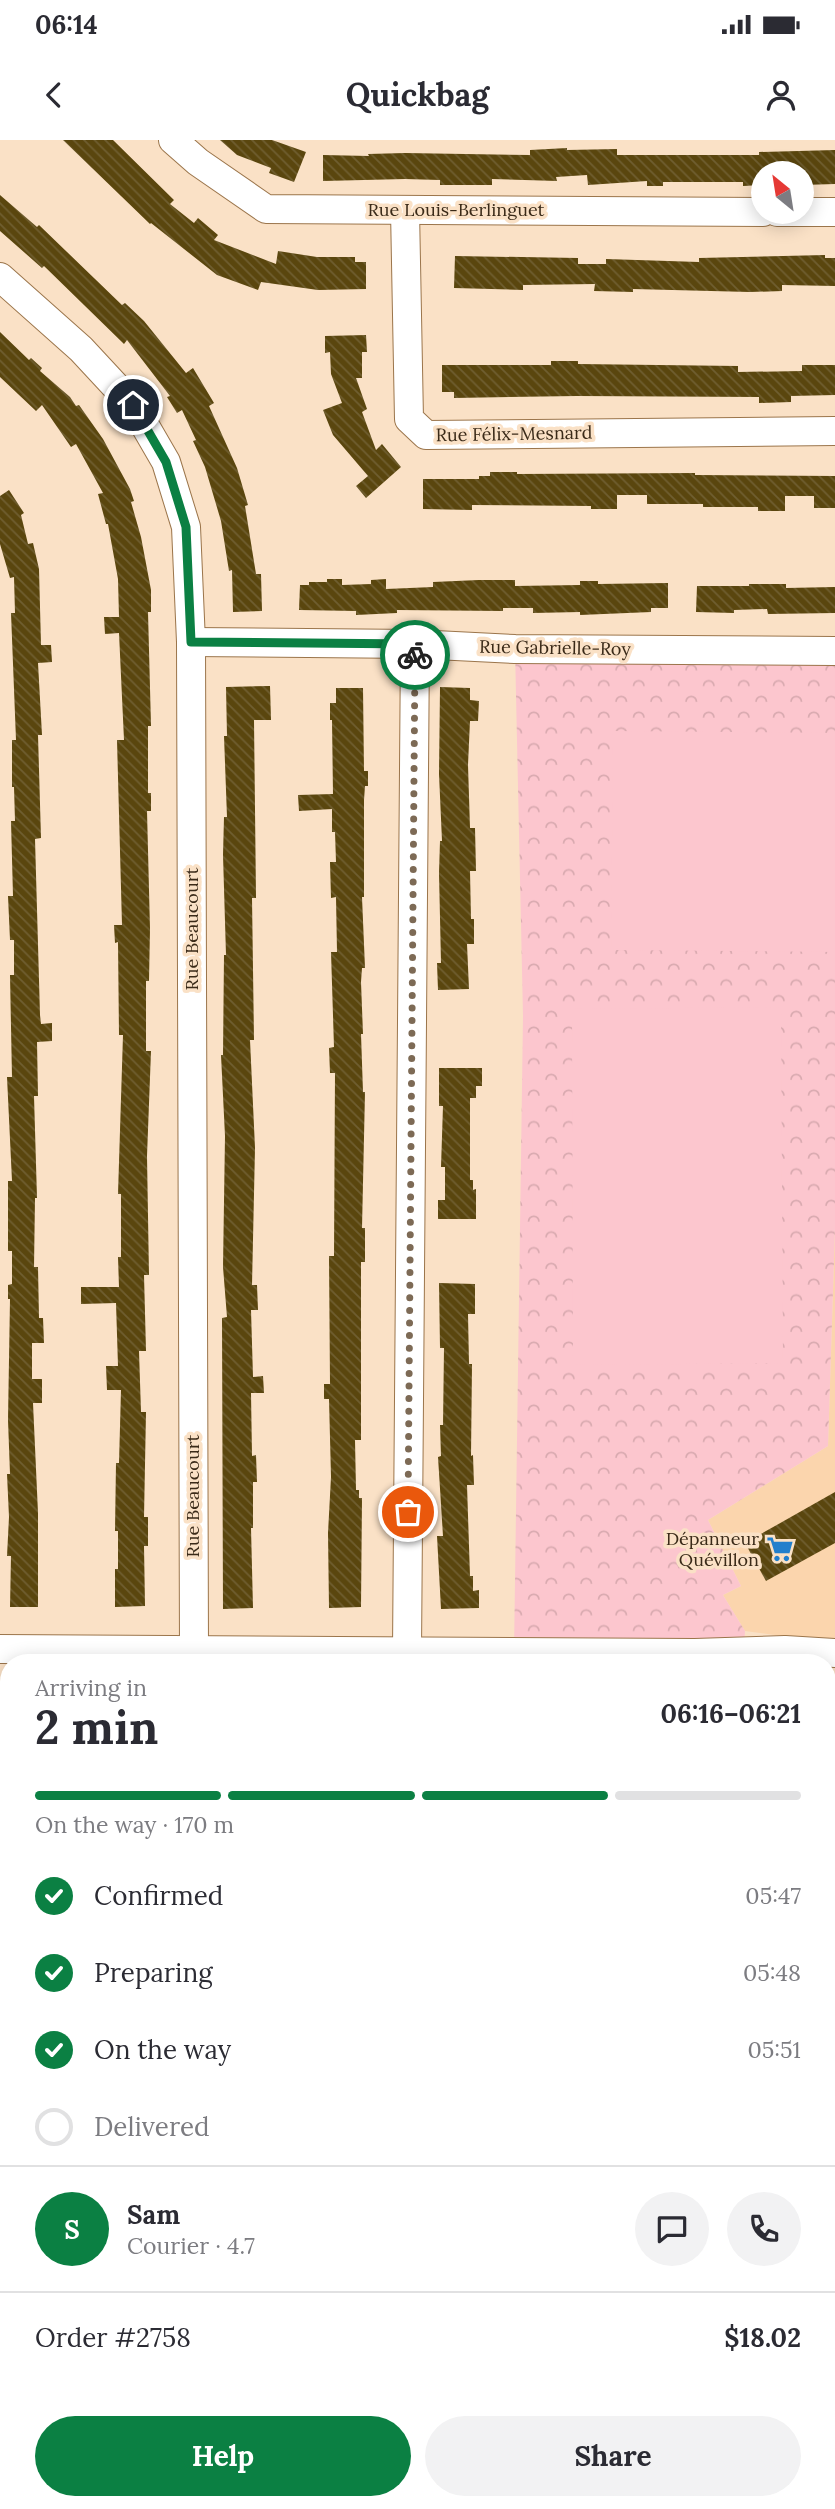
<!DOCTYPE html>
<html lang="en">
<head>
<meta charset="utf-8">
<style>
	body { margin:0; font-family:Lora,serif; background:#f2f2f3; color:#2b2b33; height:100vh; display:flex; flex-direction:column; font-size:26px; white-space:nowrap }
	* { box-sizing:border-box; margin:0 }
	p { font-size:23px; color:#7c7c81 }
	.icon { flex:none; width:38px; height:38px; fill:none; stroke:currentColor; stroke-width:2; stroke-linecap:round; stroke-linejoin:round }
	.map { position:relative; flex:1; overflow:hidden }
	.side { position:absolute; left:0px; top:1514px; width:836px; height:856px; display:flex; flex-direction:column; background:#fff; border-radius:28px 28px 0 0; box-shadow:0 4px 18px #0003 }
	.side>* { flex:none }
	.needle { width:46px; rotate:330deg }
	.buttons { position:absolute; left:751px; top:21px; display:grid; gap:14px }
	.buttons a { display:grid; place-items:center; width:63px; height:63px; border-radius:50%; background:#fff; box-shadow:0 4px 18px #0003; font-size:35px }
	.pin { position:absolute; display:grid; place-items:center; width:60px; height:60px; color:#fff; margin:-30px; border:4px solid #fff; border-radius:50%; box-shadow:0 2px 7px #0007 }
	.courier { position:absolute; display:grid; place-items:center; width:70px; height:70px; margin:-35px; border:5px solid #0b8043; border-radius:50%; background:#fff; color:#222; box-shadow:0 2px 9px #0007 }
	.headline em { font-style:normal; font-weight:700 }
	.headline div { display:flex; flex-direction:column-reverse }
	.headline { display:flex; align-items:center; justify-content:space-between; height:119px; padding:0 35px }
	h1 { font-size:46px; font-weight:700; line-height:52px }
	.bar { display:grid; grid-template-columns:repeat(4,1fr); gap:10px 7px; align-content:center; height:84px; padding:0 35px }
	.bar i { height:9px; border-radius:5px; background:#e1e1e2 }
	.bar .current { background:#0b8043 }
	.bar p { grid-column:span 4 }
	.line { display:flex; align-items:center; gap:18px; padding:0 35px; border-top:2px solid #e1e1e2 }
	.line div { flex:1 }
	.round { display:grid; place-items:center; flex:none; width:74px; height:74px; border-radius:37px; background:#f2f2f3 }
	ol { padding:0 35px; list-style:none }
	li { display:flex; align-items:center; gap:21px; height:77px }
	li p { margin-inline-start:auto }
	li .icon { padding:7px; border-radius:50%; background:#0b8043; color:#fff; stroke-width:4 }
	li:last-child { color:#7c7c81 }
	li i { width:38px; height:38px; border:4px solid #e1e1e2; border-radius:50% }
	.action { display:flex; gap:14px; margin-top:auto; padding:14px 35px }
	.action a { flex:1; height:80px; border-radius:42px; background:#0b8043; color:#fff; font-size:28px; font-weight:700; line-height:80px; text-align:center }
	.action a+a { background:#f2f2f3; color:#2b2b33 }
	.status { display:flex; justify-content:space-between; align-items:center; height:49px; padding:0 35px; background:#fff; direction:ltr }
	.status svg { height:19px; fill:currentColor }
	header { display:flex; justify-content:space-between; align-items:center; height:91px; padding:0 35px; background:#fff; font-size:32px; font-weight:700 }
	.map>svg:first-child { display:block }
</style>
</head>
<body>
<div class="status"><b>06:14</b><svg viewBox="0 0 49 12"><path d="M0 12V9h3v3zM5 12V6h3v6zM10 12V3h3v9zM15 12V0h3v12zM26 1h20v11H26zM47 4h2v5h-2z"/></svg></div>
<header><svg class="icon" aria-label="back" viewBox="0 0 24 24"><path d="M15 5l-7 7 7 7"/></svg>Quickbag<svg class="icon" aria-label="person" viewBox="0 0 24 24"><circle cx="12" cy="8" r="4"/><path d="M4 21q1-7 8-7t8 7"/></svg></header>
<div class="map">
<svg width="835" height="2369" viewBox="0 0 835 2369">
	<defs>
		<pattern id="forest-crowns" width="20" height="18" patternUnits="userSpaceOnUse" patternTransform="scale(1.75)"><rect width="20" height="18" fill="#fcc6ce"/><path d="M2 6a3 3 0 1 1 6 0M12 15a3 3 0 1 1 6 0" fill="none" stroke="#d9aab0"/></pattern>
		<pattern id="building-back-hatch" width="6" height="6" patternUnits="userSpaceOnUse" patternTransform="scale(1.75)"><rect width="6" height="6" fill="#5a460e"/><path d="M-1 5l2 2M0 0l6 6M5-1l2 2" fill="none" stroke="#6f5e30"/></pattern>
	</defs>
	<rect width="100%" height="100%" fill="#fae1c6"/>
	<polygon fill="#fbd5ad" points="835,1088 835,1503 745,1491 723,1455 741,1446 708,1380 828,1306"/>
	<g fill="url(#forest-crowns)">
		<polygon points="515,509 835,511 835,1088 828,1306 708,1380 741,1446 723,1455 745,1491 743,1522 514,1512 523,876"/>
		<polygon points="828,1647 835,1647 835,1744 828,1751"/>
		<polygon points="437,2361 610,2361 610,2369 436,2369"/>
	</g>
	<g fill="#fcc6ce">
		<polygon points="613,591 835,593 835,812 611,810"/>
		<polygon points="781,867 783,1223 573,1225 572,869"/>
	</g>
	<g fill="url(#building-back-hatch)">
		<polygon points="63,0 113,0 174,60 170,64 194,83 198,78 218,95 214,100 276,124 278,111 317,117 355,117 355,122 366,122 366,149 318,150 261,142 258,150 217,135 151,83 150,84"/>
		<polygon points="220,0 272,0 306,12 294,42 269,33 271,28 237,15"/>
		<polygon points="567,8 567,10 617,9 617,15 759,15 759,12 835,10 835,44 802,45 802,33 763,33 763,45 743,46 743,42 663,42 663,46 647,46 647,41 588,45 587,35 556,37 557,41 492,39 492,45 440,45 440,40 405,39 323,41 323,15 369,16 368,14 405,13 530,15 530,10"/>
		<polygon points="0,55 37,87 39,85 122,165 125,163 144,181 186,233 193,228 214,263 209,266 237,328 248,365 245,366 256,434 261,434 262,471 233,472 232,430 229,431 221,381 205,327 193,301 196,300 182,270 177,273 167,257 170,256 127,200 124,204 44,126 42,128 0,91"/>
		<polygon points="825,115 825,118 835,118 835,146 782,145 782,151 750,152 633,149 633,152 594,151 595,144 523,145 523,150 454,148 455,116 578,118 578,124 606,124 606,119 699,122 699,118"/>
		<polygon points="0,192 29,220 31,218 42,228 40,231 70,257 76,266 79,265 103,299 130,349 134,361 131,362 141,397 151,450 151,472 148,472 151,586 148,586 148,653 151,653 151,671 147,671 150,789 149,841 146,841 146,911 151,911 147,1016 149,1135 144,1135 146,1211 139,1211 141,1272 146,1272 144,1377 148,1377 148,1406 144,1406 145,1466 115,1467 115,1429 118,1429 118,1391 115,1391 116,1323 119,1323 121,1250 107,1250 106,1226 118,1226 116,1163 81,1164 81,1147 119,1147 118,1117 121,1117 121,1054 118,1054 123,895 119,895 118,802 115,803 114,785 122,785 117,600 124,600 119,493 105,494 104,477 119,477 118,439 108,384 106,384 98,354 103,353 76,304 71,307 42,265 36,271 0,237"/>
		<polygon points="366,195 367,212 362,212 362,238 356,238 367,269 362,272 376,310 382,304 401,327 366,358 356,346 368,336 333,295 323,270 342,263 331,234 330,212 325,213 325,196"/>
		<polygon points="551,221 578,221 578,224 738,226 738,232 802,231 802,225 835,225 835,255 791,256 791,262 759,263 759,257 577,256 454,258 454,252 442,252 442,225 551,225"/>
		<polygon points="490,332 517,332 517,334 695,333 695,335 835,336 835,368 814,368 814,356 785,356 785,371 758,371 758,367 703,367 703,364 647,364 647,355 617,355 617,369 591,369 591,366 472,365 472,370 423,369 423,339 479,339 479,336 490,336"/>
		<polygon points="9,350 24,373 21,375 28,404 33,403 39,429 41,505 51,505 52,522 38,523 42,595 38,595 41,698 35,699 40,875 41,884 52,883 52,901 37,902 38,956 34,956 37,1058 35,1058 34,1127 38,1127 39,1178 43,1178 44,1203 32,1203 32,1239 42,1239 42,1263 33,1263 38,1373 38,1467 10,1467 11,1416 7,1416 9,1377 7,1334 10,1334 8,1280 10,1159 8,1159 8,1145 12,1144 12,1111 8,1111 8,1041 12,1041 7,937 12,937 10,835 14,835 14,800 10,800 8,756 13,756 11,681 15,681 14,647 12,647 12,600 16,600 11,473 15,473 14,437 10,438 0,404 0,356"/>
		<polygon points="327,439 342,439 342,445 371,444 371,440 386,439 386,449 433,447 433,442 479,440 515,440 515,446 580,445 580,441 598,441 598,444 668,443 668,468 651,468 651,472 580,475 580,472 533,473 533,468 503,468 503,471 397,470 397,473 356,475 356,471 299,470 300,445 309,445 309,442 327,442"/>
		<polygon points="749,444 786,444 786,448 835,447 835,473 768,474 767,469 734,470 734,473 696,472 697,446 749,446"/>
		<polygon points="270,546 271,580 254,580 256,758 252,758 254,900 250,900 255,1008 252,1145 257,1145 258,1170 251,1170 253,1237 263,1236 264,1253 251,1253 252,1316 256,1315 257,1342 253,1342 253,1388 251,1388 253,1468 223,1469 222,1178 227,1177 223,1127 225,996 221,915 223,915 224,815 226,815 223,715 224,677 227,677 224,596 227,596 226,547"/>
		<polygon points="440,547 470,548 470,560 479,561 478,581 470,581 468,625 470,688 475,688 476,731 470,731 471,779 474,779 474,804 467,804 469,849 438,850 437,823 441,823 439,733 440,701 442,701 439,634"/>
		<polygon points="336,548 363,548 364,631 368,631 368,646 365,646 364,660 364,757 362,757 365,828 362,828 361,842 363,894 361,894 363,952 365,952 362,1088 365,1088 365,1122 361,1122 361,1300 355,1300 356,1350 359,1350 359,1358 362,1358 361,1467 329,1468 328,1393 331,1337 329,1259 324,1259 324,1244 330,1244 329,1116 334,1116 335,933 330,933 329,908 334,907 331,812 337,812 336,757 331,758 330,722 336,722 335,692 332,692 332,669 299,671 298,655 333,654 332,580 330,580 330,563 336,563"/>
		<polygon points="439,928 482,928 482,946 476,946 476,958 470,958 470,1040 473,1040 473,1050 476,1049 476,1079 438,1079 438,1060 445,1060 445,1027 441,1027 443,966 439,966"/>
		<polygon points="439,1143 475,1144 475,1174 468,1174 469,1224 472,1224 471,1316 473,1315 474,1345 467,1345 470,1436 473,1436 473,1451 479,1450 479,1468 441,1469 437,1396 443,1396 438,1317 441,1316 440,1285 443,1285 444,1208 440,1208"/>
		<polygon points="835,1352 835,1403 766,1441 745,1403"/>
	</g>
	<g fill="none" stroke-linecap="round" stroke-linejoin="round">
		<g stroke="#9b754b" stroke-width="30">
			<g id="minor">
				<polyline points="173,0 198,22 266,69 763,72"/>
				<polyline points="405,70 409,279 426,295 835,291"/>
				<polyline points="777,72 835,72"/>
				<polyline points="0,137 81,209 133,265 166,322 186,387 191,502 194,1510"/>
				<polyline points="191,502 415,504 515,509 835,511"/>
				<polyline points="0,1509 695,1513 785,1510 835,1513"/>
				<polyline points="407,1511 415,504"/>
				<polyline points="0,1736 9,1735"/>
				<polyline points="828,1941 835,1934"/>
				<polyline points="0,1963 9,1963"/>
				<polyline points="828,2094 835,2099"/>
				<polyline points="0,2188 9,2188"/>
				<polyline points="326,2361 327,2369"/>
				<polyline points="113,2369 113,2361"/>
				<polyline points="729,2369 729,2361"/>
			</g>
		</g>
		<use href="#minor" stroke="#fff" stroke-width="28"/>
	</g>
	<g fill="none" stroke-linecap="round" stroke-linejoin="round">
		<polyline stroke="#7d6a55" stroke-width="7" stroke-dasharray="0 12.6" points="408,1372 415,515"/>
		<polyline stroke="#0b8043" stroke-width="9" points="133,265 166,322 186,387 191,502 415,504 415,515"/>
	</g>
	<defs>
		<g id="supermarket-bare" transform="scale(2.1)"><path d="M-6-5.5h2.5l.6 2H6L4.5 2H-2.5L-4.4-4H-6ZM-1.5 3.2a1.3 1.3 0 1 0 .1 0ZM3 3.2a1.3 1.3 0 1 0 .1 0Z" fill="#227fcc" stroke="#fae1c6" stroke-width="2.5" paint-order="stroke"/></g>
	</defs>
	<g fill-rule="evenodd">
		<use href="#supermarket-bare" x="780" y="1409"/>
	</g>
	<g text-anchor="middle" stroke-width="7" stroke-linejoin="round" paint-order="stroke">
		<g font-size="18" fill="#3a2a18" stroke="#fae1c6">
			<text x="456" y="76">Rue Louis-Berlinguet</text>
			<text transform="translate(514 294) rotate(-1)" y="6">Rue Félix-Mesnard</text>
			<text transform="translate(555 508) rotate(1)" y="6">Rue Gabrielle-Roy</text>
			<text transform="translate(192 789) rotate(-90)" y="6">Rue Beaucourt</text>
			<text transform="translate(193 1356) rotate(-90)" y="6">Rue Beaucourt</text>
		</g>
		<g font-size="18" fill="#3a2a18" stroke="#fae1c6" text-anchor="end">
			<text x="759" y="1405">Dépanneur<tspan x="759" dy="21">Quévillon</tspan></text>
		</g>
	</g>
</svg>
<div class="buttons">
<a><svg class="needle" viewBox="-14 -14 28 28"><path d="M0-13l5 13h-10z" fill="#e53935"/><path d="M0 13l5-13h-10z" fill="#7c7c81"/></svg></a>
</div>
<div class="pin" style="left:408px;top:1372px;background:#ea580c"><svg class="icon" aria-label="bag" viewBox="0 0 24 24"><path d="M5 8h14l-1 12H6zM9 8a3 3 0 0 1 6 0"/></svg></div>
<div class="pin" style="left:133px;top:265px;background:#1f2937"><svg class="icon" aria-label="home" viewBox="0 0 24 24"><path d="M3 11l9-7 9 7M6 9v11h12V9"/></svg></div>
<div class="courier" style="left:415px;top:515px"><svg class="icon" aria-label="bike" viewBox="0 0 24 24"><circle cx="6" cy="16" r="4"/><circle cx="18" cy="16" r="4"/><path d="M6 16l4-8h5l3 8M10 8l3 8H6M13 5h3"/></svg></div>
<section class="side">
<div class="headline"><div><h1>2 min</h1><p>Arriving in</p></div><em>06:16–06:21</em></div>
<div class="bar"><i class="current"></i><i class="current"></i><i class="current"></i><i></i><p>On the way · 170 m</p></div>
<ol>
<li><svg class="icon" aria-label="check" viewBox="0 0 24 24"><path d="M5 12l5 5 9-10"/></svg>Confirmed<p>05:47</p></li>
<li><svg class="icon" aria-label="check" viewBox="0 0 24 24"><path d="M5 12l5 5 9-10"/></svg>Preparing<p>05:48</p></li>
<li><svg class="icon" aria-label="check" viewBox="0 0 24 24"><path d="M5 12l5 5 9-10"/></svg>On the way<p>05:51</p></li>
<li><i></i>Delivered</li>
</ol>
<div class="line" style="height:126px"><b class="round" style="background:#0b8043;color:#fff">S</b><div><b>Sam</b><p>Courier · 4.7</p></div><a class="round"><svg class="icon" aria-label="chat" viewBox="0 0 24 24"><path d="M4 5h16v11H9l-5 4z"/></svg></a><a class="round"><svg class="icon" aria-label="phone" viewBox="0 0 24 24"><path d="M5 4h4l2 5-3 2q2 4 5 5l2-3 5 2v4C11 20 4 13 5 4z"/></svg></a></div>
<div class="line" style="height:91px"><div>Order #2758</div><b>$18.02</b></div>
<div class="action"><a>Help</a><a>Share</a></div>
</section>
</div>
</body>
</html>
